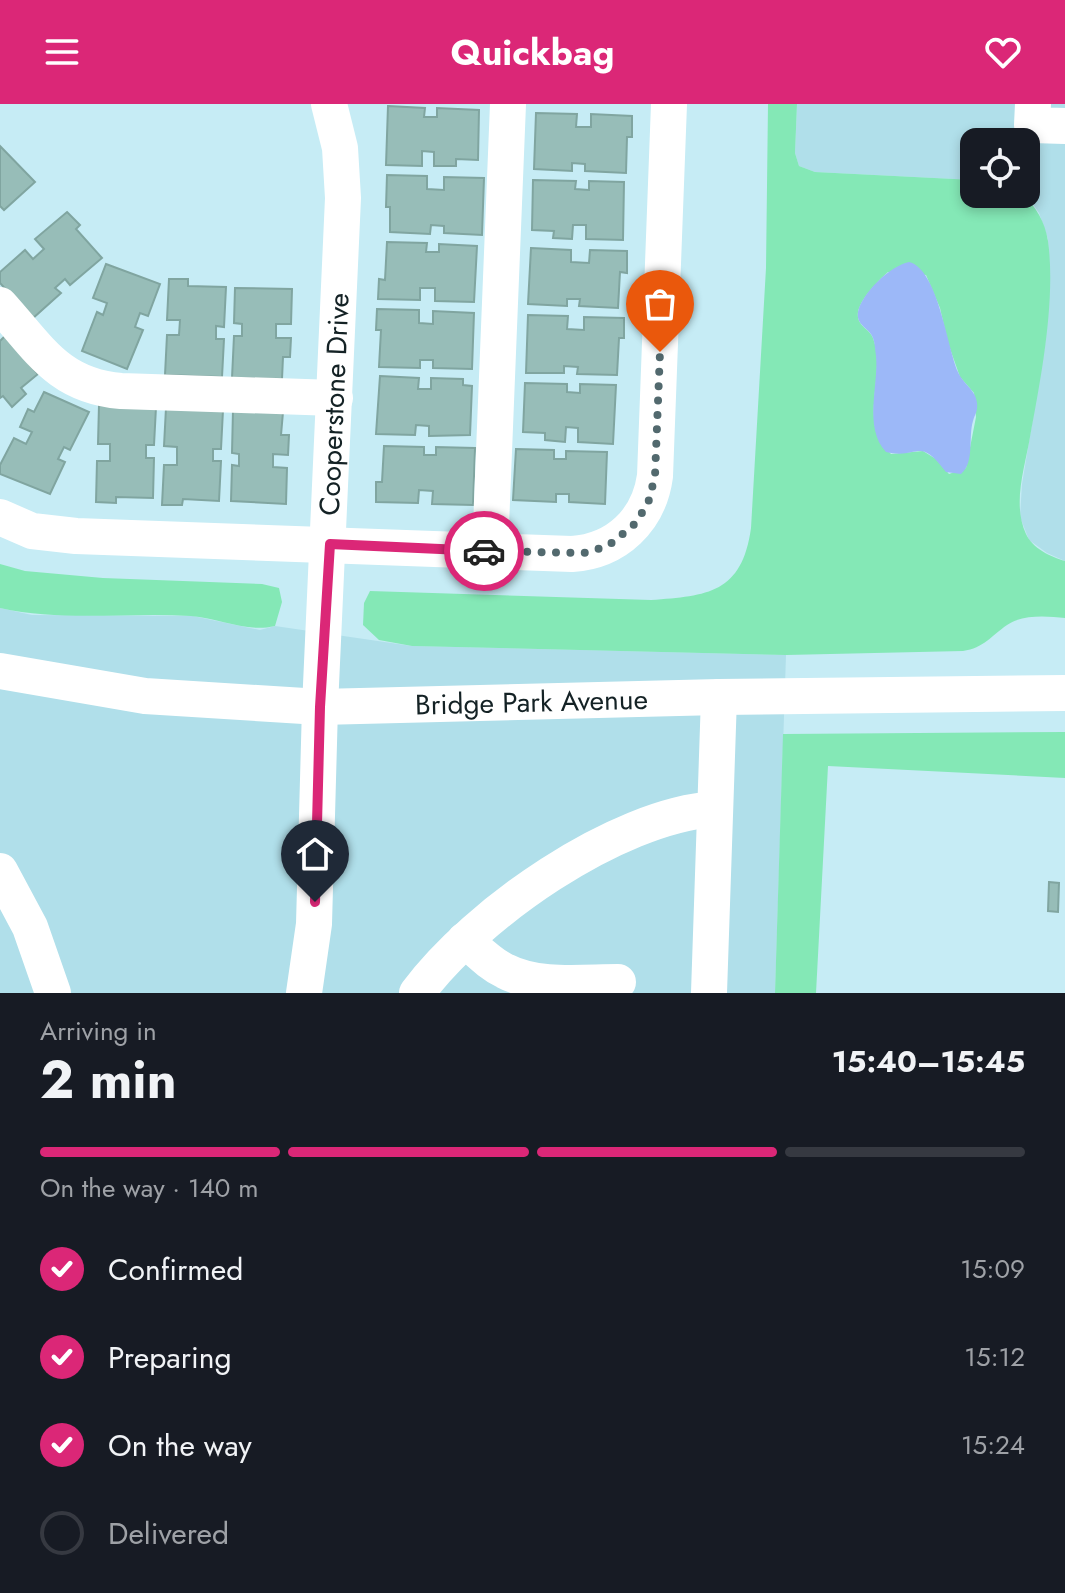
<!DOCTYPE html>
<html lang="en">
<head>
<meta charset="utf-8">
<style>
	body { margin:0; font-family:Jost,sans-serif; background:#242831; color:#f1f3f6; height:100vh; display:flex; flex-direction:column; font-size:30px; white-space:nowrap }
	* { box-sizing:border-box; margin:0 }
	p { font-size:26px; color:#9ea1a6 }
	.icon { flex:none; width:44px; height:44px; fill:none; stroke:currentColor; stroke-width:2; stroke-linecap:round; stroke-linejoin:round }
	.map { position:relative; height:889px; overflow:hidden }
	.panel { display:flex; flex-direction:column; background:#171b24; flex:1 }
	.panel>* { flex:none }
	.tools { position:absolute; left:960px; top:24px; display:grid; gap:16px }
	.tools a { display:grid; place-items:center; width:80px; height:80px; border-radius:16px; background:#171b24; box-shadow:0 4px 12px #0003; font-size:40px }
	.pin { position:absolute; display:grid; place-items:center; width:68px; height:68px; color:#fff; margin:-82px -34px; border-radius:50% 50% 50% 0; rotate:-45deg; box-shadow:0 0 8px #0007 }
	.pin .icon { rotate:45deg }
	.courier { position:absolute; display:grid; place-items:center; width:80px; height:80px; margin:-40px; border:6px solid #db2777; border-radius:50%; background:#fff; color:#222; box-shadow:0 2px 10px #0007 }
	.overview em { font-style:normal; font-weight:700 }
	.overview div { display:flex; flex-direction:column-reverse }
	.overview { display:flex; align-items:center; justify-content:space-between; height:136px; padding:0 40px }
	h1 { font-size:52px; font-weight:700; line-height:60px }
	.bar { display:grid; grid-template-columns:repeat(4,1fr); gap:12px 8px; align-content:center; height:96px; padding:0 40px }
	.bar i { height:10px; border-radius:6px; background:#363941 }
	.bar .active { background:#db2777 }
	.bar p { grid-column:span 4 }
	ol { padding:0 40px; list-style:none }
	li { display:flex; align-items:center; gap:24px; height:88px }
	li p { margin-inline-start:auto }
	li .icon { padding:8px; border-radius:50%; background:#db2777; color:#fff; stroke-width:4 }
	li:last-child { color:#9ea1a6 }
	li i { width:44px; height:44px; border:4px solid #363941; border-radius:50% }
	header { display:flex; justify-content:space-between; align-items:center; height:104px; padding:0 40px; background:#db2777; color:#fff; font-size:36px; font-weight:700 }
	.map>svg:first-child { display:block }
</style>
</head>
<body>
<header><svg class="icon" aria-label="menu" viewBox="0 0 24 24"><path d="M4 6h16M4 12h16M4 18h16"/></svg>Quickbag<svg class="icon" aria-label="heart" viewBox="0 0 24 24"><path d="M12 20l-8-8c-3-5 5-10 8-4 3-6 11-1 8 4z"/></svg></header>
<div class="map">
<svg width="1065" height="889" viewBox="0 0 1065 889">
	<rect width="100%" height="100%" fill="#c6ecf5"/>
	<g fill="#b0dfea">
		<polygon points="797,0 1065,0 1065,457 1047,449 1029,436 1020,413 1022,380 1045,241 1049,169 1048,135 1039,109 1031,97 1022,90 1026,90 1026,38 974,38 974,76 815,68 799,62 795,49"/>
		<polygon points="0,504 32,511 193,512 260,526 275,522 412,542 786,551 775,889 0,889"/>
	</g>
	<g fill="#84e8b6" fill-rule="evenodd">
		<path d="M 768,0 L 797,0 L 795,49 L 799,62 L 815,68 L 974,76 L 974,90 L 1022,90 C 1036,102 1045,118 1048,137 C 1056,196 1041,274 1030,333 C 1025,363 1012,400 1026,430 C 1032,444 1051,453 1065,457 L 1065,514 C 1047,512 1023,510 1007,521 C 991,532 984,544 963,547 L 786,551 L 412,542 L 379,536 L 363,521 L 364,499 L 370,487 L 651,496 C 708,492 742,489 751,424 L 766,164 ZM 888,168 L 926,171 L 940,204 L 948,239 L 960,273 L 974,289 L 976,313 L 966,364 L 949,370 L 936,355 L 923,347 L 891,350 C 887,345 881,341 879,335 C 865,304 885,266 873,234 C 869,224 856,222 858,208 C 861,194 878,177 888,168 Z"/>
		<path d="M 0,460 L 25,467 L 103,474 L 262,480 L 279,484 L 282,498 L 275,522 C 246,529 220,514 191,512 C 127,508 63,518 0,504 Z"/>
		<polygon points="1065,628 1065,674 828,662 816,889 775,889 783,630"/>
	</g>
	<path fill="#9cb8f8" d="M 909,158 C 938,165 947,243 958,268 C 963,280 976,286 977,299 C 978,307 975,310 973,317 C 968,333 975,358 961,370 L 946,368 C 918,331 919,356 886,348 C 863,323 879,281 876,252 C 875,246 875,239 873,234 C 869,223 856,222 858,208 C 862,189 890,162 909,158 Z"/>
	<g fill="#97bdb8" stroke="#80a5a0" stroke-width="2">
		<polygon points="388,2 425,4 424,13 437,13 437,4 479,6 478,56 456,55 456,62 434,62 434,48 422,47 422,62 386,61"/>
		<polygon points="536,9 577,10 576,23 591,23 591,10 632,12 632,33 627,33 626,69 585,67 585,60 572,59 572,67 534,65"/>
		<polygon points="0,42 35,78 4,106 0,102"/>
		<polygon points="387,71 427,72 427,85 444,86 444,73 484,74 482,131 444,129 444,122 431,121 430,130 390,128 390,103 386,103"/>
		<polygon points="533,76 576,77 575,85 589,86 589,77 624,78 623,136 586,135 586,121 573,121 572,135 553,134 554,127 532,126"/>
		<polygon points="67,108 80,121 76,125 102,154 70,181 65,175 55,184 61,189 32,215 0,179 0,168 25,146 33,155 44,145 35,135"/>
		<polygon points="387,138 427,139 426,148 439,148 439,140 477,142 474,198 435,197 435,184 420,184 420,196 378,195 379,175 385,176"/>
		<polygon points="531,144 571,146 571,158 589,159 590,146 627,147 627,169 620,168 618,204 579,202 580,195 567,195 567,202 528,200"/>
		<polygon points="106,160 160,180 148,212 140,209 135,223 143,226 127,265 82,247 97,208 103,211 107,199 93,194"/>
		<polygon points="169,175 188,175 188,182 226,183 224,223 216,222 216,235 224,235 222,273 165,271 167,231 179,231 180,216 167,216"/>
		<polygon points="235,184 292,185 291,220 276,220 276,234 291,234 290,253 283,253 282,275 232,274 234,232 242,232 242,220 234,219"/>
		<polygon points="377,205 419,206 419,219 433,220 433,207 474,209 472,265 433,264 433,256 420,256 420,264 379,263 381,226 376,226"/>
		<polygon points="528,211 568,212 567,225 584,226 584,213 624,214 624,234 619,234 617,271 577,270 578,263 564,262 564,269 526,269"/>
		<polygon points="5,232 38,270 21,284 26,290 12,303 3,292 0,294 0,237"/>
		<polygon points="380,272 419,274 418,285 431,285 431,274 463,275 463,281 472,282 470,331 429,332 429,322 416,321 415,331 376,330"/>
		<polygon points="525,279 567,280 567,288 580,289 580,280 616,281 613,340 578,338 578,324 566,323 565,338 545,336 545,329 523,328"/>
		<polygon points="44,288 89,308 70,346 64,343 58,355 65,358 50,390 0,370 0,361 14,334 26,340 32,328 20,323 28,305 34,308"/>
		<polygon points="99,301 156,303 154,341 146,341 146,354 154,354 153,394 116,393 116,399 96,398 97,357 110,357 110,340 98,340"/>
		<polygon points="166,304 223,306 221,345 213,345 213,357 221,357 219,397 183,395 182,401 162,401 164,361 177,361 177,343 164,342"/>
		<polygon points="233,306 283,308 281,331 289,331 288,351 273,350 273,363 287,364 286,400 231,397 232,361 239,362 239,350 232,349"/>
		<polygon points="384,342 424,343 424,351 436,351 436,343 475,344 473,401 432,400 433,387 419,386 418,399 376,398 376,378 382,378"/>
		<polygon points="516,345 554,346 554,355 566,355 566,347 607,348 605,400 569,398 569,390 556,390 556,398 513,396"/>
		<polygon points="1049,778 1059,779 1058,808 1048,807"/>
	</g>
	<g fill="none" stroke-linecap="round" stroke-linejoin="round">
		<g stroke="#fff" stroke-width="36">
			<polyline points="1033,0 1032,21 1065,22"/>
			<path d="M 0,201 C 39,244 58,282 121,287 L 335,294"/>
			<path d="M 0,413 L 32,427 L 76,432 L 572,450 C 617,447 649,416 655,372 L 669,0"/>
			<polyline points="490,447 508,0"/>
			<path id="s1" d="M 0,567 L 145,592 L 320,603 L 719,593 L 1065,589"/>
			<polyline points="0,767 30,823 53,889"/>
			<path d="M 465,836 C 478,847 490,860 505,867 C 537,884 583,878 618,878"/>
			<path id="s2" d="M 304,889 L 314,820 L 320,603 L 343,94 L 340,44 L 329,0"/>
			<path d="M 417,889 C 476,810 615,712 715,705"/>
			<polyline points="709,889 719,593"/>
		</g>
	</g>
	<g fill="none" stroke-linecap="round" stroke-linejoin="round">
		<polyline stroke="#52696e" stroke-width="8" stroke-dasharray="0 14.4" points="484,447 584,449 608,442 637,418 649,396 655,372 660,248"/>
		<polyline stroke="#db2777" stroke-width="10" points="315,798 320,603 330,440 484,447"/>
	</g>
	<g text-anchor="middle" stroke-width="8" stroke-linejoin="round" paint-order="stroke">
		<g font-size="28" fill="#142225" stroke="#c6ecf5">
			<text dy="10" stroke="none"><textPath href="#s2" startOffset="590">Cooperstone Drive</textPath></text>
			<text dy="10" stroke="none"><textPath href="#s1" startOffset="534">Bridge Park Avenue</textPath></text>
		</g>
	</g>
</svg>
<div class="tools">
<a><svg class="icon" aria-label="locate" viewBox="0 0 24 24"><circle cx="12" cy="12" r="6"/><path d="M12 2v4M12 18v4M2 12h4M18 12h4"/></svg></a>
</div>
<div class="pin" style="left:660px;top:248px;background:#ea580c"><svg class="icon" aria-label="bag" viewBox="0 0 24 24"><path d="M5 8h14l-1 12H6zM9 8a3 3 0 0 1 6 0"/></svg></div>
<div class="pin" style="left:315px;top:798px;background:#1f2937"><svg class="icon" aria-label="home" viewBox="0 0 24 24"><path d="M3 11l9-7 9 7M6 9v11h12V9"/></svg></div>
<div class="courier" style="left:484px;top:447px"><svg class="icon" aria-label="car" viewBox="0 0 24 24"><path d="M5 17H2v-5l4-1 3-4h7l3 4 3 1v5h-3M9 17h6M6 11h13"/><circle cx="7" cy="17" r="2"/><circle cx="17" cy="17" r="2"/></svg></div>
</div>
<section class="panel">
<div class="overview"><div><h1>2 min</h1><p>Arriving in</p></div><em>15:40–15:45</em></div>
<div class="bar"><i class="active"></i><i class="active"></i><i class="active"></i><i></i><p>On the way · 140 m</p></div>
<ol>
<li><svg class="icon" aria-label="check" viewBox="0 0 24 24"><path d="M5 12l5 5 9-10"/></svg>Confirmed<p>15:09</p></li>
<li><svg class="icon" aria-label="check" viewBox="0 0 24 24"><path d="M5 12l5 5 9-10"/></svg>Preparing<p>15:12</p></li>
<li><svg class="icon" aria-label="check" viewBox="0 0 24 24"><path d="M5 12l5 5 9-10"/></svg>On the way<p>15:24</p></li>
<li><i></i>Delivered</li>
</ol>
</section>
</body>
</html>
